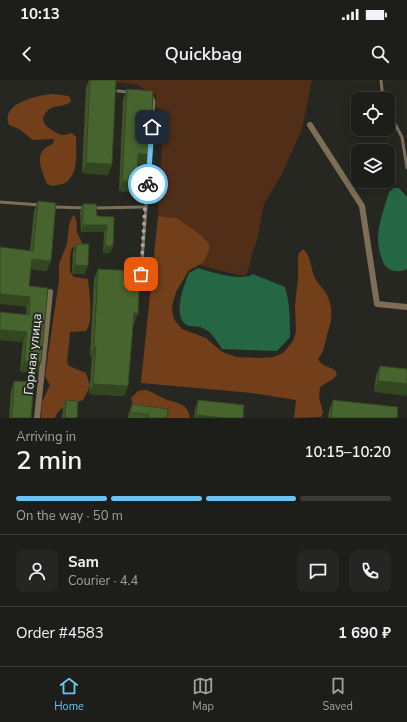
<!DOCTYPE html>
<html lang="en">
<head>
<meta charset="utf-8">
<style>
	body { margin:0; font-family:"Nunito Sans",sans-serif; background:#252623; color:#f1f3f6; height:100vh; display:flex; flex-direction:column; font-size:15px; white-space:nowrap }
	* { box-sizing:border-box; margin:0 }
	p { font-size:13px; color:#a0a2a2 }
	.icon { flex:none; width:22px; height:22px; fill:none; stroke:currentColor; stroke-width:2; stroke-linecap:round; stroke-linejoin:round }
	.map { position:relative; height:338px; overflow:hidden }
	.sheet { display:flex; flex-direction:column; background:#1d1d1a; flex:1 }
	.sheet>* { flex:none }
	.buttons { position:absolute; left:351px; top:12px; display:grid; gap:8px }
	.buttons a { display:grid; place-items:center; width:44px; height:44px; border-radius:8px; background:#1d1d1a; box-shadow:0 2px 10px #0003,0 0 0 1px #3b3b39; font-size:20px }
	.pin { position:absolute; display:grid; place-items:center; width:34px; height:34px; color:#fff; margin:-17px; border-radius:8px; box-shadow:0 2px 6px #0006 }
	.courier { position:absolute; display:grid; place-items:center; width:40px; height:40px; margin:-20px; border:3px solid #6cc3f2; border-radius:50%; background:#fff; color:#222; box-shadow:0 1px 5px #0007 }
	.head em { font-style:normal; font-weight:600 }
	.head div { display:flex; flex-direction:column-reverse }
	.head { display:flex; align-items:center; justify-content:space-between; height:68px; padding:0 16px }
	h1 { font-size:26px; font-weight:600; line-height:30px }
	.bar { display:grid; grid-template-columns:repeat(4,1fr); gap:6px 4px; align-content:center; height:48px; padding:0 16px }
	.bar i { height:5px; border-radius:3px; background:#3b3b39 }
	.bar .on { background:#6cc3f2 }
	.bar p { grid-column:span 4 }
	.line { display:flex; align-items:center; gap:10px; padding:0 16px; border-top:1px solid #3b3b39 }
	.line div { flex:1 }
	.round { display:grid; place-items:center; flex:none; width:42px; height:42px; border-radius:8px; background:#252623 }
	.status { display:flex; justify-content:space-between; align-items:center; height:28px; padding:0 20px; background:#1d1d1a; direction:ltr }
	.status svg { height:11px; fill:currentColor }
	header { display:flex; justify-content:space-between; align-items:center; height:52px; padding:0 16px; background:#1d1d1a; font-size:18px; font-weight:600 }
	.tab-bar { display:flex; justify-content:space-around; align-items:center; height:56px; border-top:1px solid #3b3b39; background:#1d1d1a; font-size:11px; color:#a0a2a2 }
	.tab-bar a { display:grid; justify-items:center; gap:2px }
	.tab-bar .on { color:#6cc3f2 }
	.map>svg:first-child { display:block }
</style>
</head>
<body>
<div class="status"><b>10:13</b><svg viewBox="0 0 49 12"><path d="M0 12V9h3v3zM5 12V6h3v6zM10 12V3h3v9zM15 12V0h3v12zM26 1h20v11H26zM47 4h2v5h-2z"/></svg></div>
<header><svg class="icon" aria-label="back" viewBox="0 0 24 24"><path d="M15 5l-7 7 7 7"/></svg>Quickbag<svg class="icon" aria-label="search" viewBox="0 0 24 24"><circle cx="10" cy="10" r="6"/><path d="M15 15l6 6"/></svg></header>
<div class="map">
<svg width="407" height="338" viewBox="0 0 407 338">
	<rect width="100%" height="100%" fill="#272722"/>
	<polygon fill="#502e17" points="91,0 312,0 302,49 282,94 264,124 257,160 252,174 249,187 246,195 238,195 199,185 204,181 209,164 202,156 177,138 158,136 163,41 166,34 156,27 156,15 135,4"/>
	<g fill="#723f1a">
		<path d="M 53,14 L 69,16 L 71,21 C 65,28 55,24 48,30 C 39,39 44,46 54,51 C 56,53 60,55 62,55 C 65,55 69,54 72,53 L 76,57 C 76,70 79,90 68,101 C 65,104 57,105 53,106 L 47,104 C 43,93 35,78 44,69 C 46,67 50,65 53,64 L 54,59 L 33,60 L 19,49 L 9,45 C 0,23 38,15 53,14 Z"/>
		<path d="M 74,135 C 78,141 76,146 77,152 C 78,157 82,159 82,165 L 72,168 L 70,176 L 70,192 L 74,197 L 88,199 C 89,211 94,241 86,251 L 70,252 L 67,282 L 69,286 L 86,293 L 90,306 L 83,320 C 72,324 59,326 55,338 L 41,338 L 42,322 L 50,305 L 45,296 L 59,200 L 59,184 L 67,164 L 69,145 L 72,137 Z"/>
		<path d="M 158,136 L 177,138 L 202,156 L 209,164 L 209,170 L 204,182 L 199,185 L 189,190 L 176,212 L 172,226 L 173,236 L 175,241 L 182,249 L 206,258 L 222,272 L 236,277 L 262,278 L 273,277 L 283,273 L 293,261 L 296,252 L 295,225 L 298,199 L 298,178 L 299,173 L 303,169 C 312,177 310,188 315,198 C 318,203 322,208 326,213 C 334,228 332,240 327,255 C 325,263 324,272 318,279 C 322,287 328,286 335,290 L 337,295 L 333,299 L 320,307 L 319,318 L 323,332 L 321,337 L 294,338 L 296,320 L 252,313 L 141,303 Z"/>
		<path d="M 146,310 C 153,312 157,315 163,318 C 175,324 187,321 190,338 L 166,338 L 133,325 L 131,318 L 138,311 Z"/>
	</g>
	<g fill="#256644">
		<path d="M 394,108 L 399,108 L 407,117 L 407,189 C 401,192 395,192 389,189 C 384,186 383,182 381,176 C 373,154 383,133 389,112 Z"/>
		<path d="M 198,188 C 212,192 241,202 253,194 L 285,207 C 290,224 290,240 290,257 L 277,271 L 222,269 C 216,260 211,250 200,247 C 195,246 189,247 185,244 C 173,233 184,205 189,193 Z"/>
	</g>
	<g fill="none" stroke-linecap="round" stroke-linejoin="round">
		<g stroke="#7d6e57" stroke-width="3">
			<polyline points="381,0 383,19"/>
			<polyline points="118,11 128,12"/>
			<polyline points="388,31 402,57 407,88"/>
			<polyline points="0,122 40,125"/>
			<polyline points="54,127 86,128"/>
			<polyline points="94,128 145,127"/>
			<polyline points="141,194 154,21 152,17 150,16"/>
		</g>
		<g stroke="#7d6e57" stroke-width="6">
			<polyline points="310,45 362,126 377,224 407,227"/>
			<polyline points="37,338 50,212"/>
		</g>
	</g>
	<g fill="#3e5628">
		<polygon points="89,0 116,0 112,84 108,95 82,93 86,8"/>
		<polygon points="127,9 150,74 146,85 138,84 137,102 133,112 119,111 123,20"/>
		<polygon points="38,121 47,191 31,189 29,206 41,282 37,293 20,291 23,262 0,260 0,232 26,235 30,171 34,131"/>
		<polygon points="83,124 97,136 114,137 113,166 110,173 103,173 104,152 81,152 80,132"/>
		<polygon points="76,164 85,194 72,194 73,172"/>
		<polygon points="98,189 134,244 133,244 128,306 124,316 89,314 92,277 90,277 94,199"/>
		<polygon points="380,286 407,289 374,312 376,296"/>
		<polygon points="14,301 31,338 9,338 11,311"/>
		<polygon points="66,320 77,338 62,338 63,328"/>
		<polygon points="198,320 243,338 194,338 195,329"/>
		<polygon points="333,320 397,338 328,338 329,331"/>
		<polygon points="132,324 167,338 128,338 129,332"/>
	</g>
	<g fill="#324620">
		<polygon points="138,74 150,74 146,85 134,84"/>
		<polygon points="86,83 112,84 108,95 82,93"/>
		<polygon points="122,101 137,102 133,112 119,111"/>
		<polygon points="83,145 107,145 104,152 81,152"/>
		<polygon points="105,166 113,166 110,173 103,173"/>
		<polygon points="32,179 51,181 47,191 28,189"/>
		<polygon points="75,185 88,186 85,194 72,194"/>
		<polygon points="0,214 30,217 27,227 0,224"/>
		<polygon points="134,233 138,234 134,244 130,243"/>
		<polygon points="0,250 27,252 23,262 0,260"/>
		<polygon points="94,267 96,267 92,277 90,277"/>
		<polygon points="24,281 41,282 37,293 20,291"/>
		<polygon points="378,301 407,304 407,316 374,312"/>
		<polygon points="93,304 128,306 124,316 89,314"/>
		<polygon points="196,335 225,338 195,338"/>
	</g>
	<g fill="#48642e" stroke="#324620">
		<polygon points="90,0 116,0 112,84 86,83"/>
		<polygon points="127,9 153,11 150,74 138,74 137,102 122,101"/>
		<polygon points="38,121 56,123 51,181 32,179 29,206 48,208 41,282 24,281 27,252 0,250 0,232 29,235 30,217 0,214 0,167 33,171"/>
		<polygon points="83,124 96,124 97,136 114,137 113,166 105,166 107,145 83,145"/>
		<polygon points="76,164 89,164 88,186 75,185"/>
		<polygon points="98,189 140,191 138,234 134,233 128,306 93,304 96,267 94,267"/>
		<polygon points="380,286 407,289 407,304 378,301"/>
		<polygon points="14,301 34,302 31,338 12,338"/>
		<polygon points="66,320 78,321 77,338 65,338"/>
		<polygon points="198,320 244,325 243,338 225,338 196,335"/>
		<polygon points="333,320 398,327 397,338 331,338"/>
		<polygon points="132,324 168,329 167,338 148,338 149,335 130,332"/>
	</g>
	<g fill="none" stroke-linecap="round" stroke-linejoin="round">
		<polyline stroke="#a6a6a3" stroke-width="4" stroke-dasharray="0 7.2" points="141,194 145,127 148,104"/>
		<polyline stroke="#6cc3f2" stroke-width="5" points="148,104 152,47"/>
	</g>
	<g text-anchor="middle" stroke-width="4" stroke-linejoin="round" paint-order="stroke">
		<g font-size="13" fill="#ebebe8" stroke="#272722">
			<text transform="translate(32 274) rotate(-84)" y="5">Горная улица</text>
		</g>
	</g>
</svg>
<div class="buttons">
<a><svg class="icon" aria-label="locate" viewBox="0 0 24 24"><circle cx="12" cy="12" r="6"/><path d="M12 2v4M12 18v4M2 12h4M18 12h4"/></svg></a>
<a><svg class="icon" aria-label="layers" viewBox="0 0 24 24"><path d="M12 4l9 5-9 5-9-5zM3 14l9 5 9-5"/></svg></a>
</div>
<div class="pin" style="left:141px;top:194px;background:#ea580c"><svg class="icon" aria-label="bag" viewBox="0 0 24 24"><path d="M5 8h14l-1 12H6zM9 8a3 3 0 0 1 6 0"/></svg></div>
<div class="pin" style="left:152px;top:47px;background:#1f2937"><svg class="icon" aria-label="home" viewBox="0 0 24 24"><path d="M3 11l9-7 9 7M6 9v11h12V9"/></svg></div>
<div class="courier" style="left:148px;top:104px"><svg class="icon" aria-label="bike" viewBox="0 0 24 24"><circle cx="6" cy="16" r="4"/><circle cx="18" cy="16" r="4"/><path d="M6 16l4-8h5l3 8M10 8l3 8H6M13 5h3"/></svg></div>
</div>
<section class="sheet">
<div class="head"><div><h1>2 min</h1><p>Arriving in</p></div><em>10:15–10:20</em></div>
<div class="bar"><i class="on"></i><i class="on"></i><i class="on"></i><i></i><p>On the way · 50 m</p></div>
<div class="line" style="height:72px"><a class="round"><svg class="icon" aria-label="person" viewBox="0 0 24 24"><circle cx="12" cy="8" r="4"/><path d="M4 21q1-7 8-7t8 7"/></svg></a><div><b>Sam</b><p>Courier · 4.4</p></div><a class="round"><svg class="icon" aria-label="chat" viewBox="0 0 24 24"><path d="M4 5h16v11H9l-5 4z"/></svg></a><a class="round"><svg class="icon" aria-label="phone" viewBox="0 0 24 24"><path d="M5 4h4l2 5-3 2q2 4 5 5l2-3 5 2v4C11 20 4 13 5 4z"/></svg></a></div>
<div class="line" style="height:52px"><div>Order #4583</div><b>1 690 ₽</b></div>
</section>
<nav class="tab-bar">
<a class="on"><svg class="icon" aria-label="home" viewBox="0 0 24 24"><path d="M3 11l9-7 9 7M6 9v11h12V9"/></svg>Home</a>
<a><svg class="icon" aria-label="map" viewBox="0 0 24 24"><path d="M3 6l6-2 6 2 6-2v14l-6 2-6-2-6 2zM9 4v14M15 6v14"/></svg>Map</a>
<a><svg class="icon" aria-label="saved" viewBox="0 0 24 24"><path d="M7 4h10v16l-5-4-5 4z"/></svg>Saved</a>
</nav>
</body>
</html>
